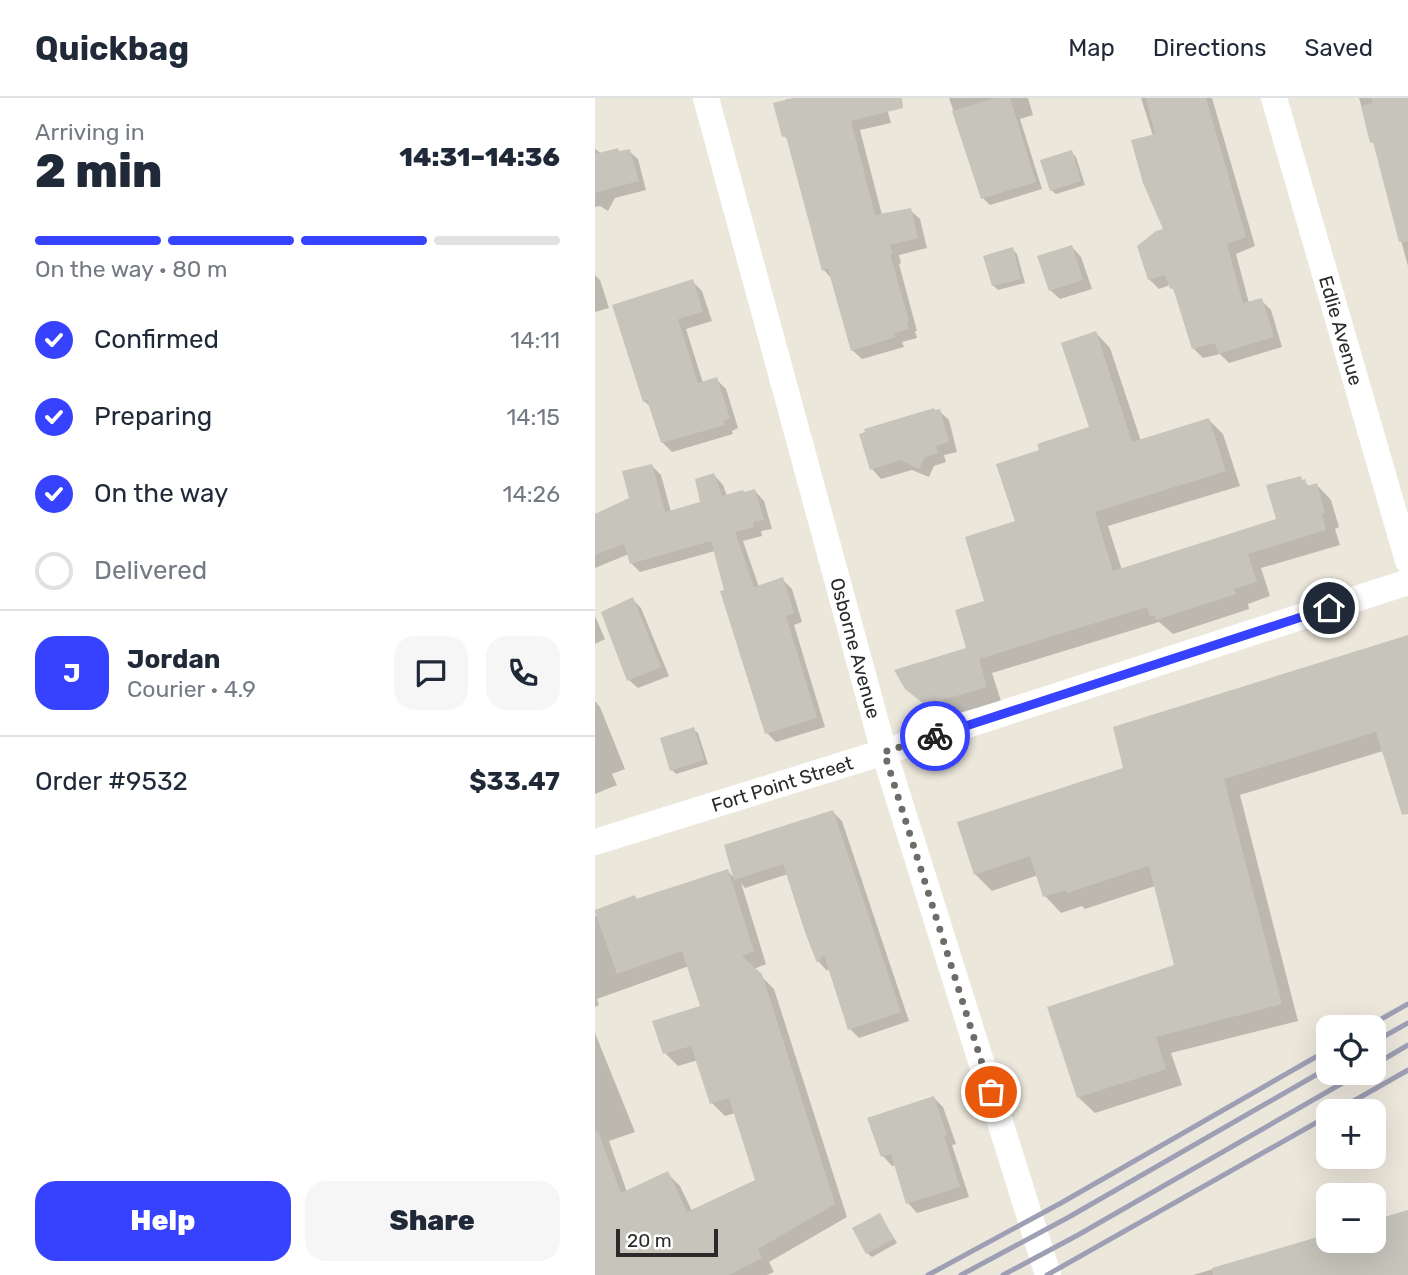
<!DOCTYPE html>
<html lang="en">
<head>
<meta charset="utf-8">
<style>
	body { margin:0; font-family:Rubik,sans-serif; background:#f6f6f7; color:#1f2937; height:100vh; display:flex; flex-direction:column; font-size:26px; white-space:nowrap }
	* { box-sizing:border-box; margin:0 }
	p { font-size:23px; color:#747a83 }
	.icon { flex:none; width:38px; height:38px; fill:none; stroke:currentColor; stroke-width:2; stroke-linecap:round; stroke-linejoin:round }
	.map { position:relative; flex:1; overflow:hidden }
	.drawer { display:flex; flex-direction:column; background:#fff; width:595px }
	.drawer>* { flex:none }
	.fabs { position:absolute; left:721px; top:917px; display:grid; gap:14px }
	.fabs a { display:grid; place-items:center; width:70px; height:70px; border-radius:14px; background:#fff; box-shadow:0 7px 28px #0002; font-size:35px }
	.scale { position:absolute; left:21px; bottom:18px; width:102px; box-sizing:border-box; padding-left:7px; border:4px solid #2a2a2a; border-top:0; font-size:19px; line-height:24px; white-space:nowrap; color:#2a2a2a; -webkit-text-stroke:5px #fff; paint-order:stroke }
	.pin { position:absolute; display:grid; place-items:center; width:60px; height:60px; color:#fff; margin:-30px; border:4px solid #fff; border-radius:50%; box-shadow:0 2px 7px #0007 }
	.courier { position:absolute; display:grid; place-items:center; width:70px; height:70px; margin:-35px; border:5px solid #3642fe; border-radius:50%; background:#fff; color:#222; box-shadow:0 2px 9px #0007 }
	.head em { font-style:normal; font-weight:800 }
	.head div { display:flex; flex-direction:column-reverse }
	.head { display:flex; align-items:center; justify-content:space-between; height:119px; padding:0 35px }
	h1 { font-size:46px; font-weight:800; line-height:52px }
	.bar { display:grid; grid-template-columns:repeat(4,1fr); gap:10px 7px; align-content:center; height:84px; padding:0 35px }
	.bar i { height:9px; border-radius:5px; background:#e0e1e3 }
	.bar .active { background:#3642fe }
	.bar p { grid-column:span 4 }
	.line { display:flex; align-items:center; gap:18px; padding:0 35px; border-top:2px solid #e0e1e3 }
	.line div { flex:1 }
	.round { display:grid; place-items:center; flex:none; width:74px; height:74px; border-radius:21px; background:#f6f6f7 }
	ol { padding:0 35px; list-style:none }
	li { display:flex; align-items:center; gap:21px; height:77px }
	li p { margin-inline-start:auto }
	li .icon { padding:7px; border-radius:50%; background:#3642fe; color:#fff; stroke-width:4 }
	li:last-child { color:#747a83 }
	li i { width:38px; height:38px; border:4px solid #e0e1e3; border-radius:50% }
	.cta { display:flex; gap:14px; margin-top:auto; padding:14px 35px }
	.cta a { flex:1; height:80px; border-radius:21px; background:#3642fe; color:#fff; font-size:28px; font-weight:800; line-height:80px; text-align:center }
	.cta a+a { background:#f6f6f7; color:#1f2937 }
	header { display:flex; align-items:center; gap:42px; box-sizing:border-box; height:98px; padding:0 35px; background:#fff; border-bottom:2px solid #e0e1e3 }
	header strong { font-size:33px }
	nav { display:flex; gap:38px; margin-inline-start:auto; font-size:24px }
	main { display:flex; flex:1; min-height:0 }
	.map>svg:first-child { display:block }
</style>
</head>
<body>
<header>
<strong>Quickbag</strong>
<nav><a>Map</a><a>Directions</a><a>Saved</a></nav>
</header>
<main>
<section class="drawer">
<div class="head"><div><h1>2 min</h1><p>Arriving in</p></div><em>14:31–14:36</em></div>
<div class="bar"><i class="active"></i><i class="active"></i><i class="active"></i><i></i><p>On the way · 80 m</p></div>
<ol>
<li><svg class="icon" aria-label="check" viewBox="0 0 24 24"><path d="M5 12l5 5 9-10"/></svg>Confirmed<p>14:11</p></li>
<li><svg class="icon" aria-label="check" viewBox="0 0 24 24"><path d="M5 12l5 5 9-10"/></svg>Preparing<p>14:15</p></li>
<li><svg class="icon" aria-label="check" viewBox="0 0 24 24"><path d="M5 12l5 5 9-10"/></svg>On the way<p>14:26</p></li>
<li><i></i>Delivered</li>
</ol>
<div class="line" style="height:126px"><b class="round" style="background:#3642fe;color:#fff">J</b><div><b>Jordan</b><p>Courier · 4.9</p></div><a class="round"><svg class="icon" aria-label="chat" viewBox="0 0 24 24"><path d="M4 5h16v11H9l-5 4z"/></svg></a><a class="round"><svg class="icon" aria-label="phone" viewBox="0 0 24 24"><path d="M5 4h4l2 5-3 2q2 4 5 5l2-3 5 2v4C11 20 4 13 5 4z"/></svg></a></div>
<div class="line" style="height:91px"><div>Order #9532</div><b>$33.47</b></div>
<div class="cta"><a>Help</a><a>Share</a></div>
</section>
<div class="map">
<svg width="813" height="1177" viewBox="0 0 813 1177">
	<rect width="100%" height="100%" fill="#ece7db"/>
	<g fill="#0003">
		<polygon points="289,0 296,25 265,32 287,117 315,112 325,121 332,150 304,157 306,165 304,166 322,233 320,233 322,240 307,244 309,249 267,261 257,252 238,182 229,172 195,43 189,38 191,1"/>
		<polygon points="354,0 433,0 438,17 425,21 447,91 395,107 388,100"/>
		<polygon points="546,0 617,0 660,148 641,156 654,205 666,202 676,212 687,249 634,265 625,256 608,260 598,250 582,197 575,187 564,191 554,181 571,132 558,38"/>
		<polygon points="764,0 813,0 813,168 780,47 777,44"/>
		<polygon points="0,51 7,56 34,53 43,61 51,92 20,100 13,113 5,108 0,109"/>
		<polygon points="476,54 481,59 490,87 461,96 456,92"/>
		<polygon points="477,149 486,159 497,191 465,201 455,192"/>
		<polygon points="417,151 422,156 430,185 403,192 398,187"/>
		<polygon points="0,177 5,182 14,210 0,214"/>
		<polygon points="97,183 107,193 117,223 91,231 108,285 121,281 131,291 143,330 137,333 138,336 77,354 68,345 57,310 49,303"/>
		<polygon points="501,235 515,250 546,343 614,322 628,336 645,388 513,428 527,472 683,422 705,380 715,389 722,387 736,402 744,429 740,431 745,447 666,470 675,498 653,506 654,511 578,536 564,524 397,575 406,603 346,620 311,590 374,551 422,424 446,354 496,330"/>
		<polygon points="344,313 354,322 362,354 349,357 351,364 339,368 334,379 317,372 286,381 277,371"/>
		<polygon points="57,368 66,377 76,414 108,405 119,377 128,387 132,398 160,393 169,403 177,431 166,433 167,438 148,443 164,489 187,481 197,491 207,524 199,527 230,629 181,644 172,635 120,453 45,474 36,465 34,456 0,470 0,418 36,401"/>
		<polygon points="37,501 46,510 74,578 43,590 34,582"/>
		<polygon points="0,518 10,541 0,546"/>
		<polygon points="813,539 813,711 788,653 645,697 703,923 576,955 587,987 500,1015 483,999 581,868 560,788 490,811 487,808 466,815 450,798 443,777 397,793 380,776 530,671"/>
		<polygon points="0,603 5,609 30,671 17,676 22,687 0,696"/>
		<polygon points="98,631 103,635 113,666 81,676 77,672"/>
		<polygon points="238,714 247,723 314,923 264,940 255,931 235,869 232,873 224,864 211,833 193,776 150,790 146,785 171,866 159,871 179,891 252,1119 174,1164 179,1174 172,1177 0,1177 0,935 40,1034 14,1043 32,1094 72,1075 85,1088 97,1113 162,1082 140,1015 130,1018 117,1005 103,962 83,968 70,955 107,909 94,868 2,901 4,907 0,909 0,818 40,799 43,802 133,773 141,782 131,748"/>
		<polygon points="339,1000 348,1009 361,1046 357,1047 374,1099 322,1115 313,1105 301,1067 297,1068 288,1058"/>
		<polygon points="813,1114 813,1177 598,1177 733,1137 733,1143 779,1143 779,1124"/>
		<polygon points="285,1117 302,1145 277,1159 272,1155"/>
	</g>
	<g fill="#c7c4bb">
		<polygon points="198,0 307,0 308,10 256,23 280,117 316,110 323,140 295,147 298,156 295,156 314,223 312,224 314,231 299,235 301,239 256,253 233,171 227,173 191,38 187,39 178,5"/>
		<polygon points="400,0 415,0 441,84 386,101 357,13"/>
		<polygon points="551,0 611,0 651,139 632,146 648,205 667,200 679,239 623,256 620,245 597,251 578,190 575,191 570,177 553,182 542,148 561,133 568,131 548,85 536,42 560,36"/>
		<polygon points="776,0 813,0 813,143 804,144 778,44 775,45 766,8 778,5"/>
		<polygon points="23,50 24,53 35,51 44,83 0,95 0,56"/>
		<polygon points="477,52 486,83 455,93 445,62"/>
		<polygon points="477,147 488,182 454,193 442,158"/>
		<polygon points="418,149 426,181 397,188 388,158"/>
		<polygon points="98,181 108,214 83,221 103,285 122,279 135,320 128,323 130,327 66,345 52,302 48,304 17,207"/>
		<polygon points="501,233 537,344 614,320 631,373 500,414 518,473 681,421 671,387 706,378 707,382 710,381 712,388 722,385 730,415 727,416 731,432 653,456 662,484 639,491 641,496 561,522 560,517 555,518 552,509 384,561 392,589 330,607 310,591 299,572 371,550 360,512 389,503 370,439 420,423 401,366 444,352 442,346 494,329 466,245"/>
		<polygon points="339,310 340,312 345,311 354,344 341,348 343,355 330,359 324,371 306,362 275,372 264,336 270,334 269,331"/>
		<polygon points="57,366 70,414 105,404 100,381 119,375 127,398 148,392 149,394 160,391 169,422 158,424 159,429 140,434 159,489 188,479 199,515 191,518 222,620 170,636 125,493 129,492 116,443 35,466 29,446 0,457 0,416 34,400 27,373"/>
		<polygon points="38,499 66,569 32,583 6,514"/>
		<polygon points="813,537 813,716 807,717 781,634 629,681 687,906 561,939 571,971 482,1000 452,909 579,867 554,768 472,795 471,792 448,799 435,758 379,777 362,724 528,670 518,629"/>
		<polygon points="99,629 109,662 75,673 65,640"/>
		<polygon points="238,712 306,914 253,932 229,857 222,865 210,834 188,766 139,782 129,747"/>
		<polygon points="133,771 159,853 147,858 167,876 240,1106 163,1151 167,1160 134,1177 0,1177 0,1034 3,1033 26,1095 73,1073 92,1114 160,1082 134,1000 115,1006 96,948 68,956 57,923 105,908 87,853 22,876 0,814 0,812 40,797 41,801"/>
		<polygon points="339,998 352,1037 349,1038 365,1089 311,1106 296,1056 286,1059 272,1020"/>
		<polygon points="813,1112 813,1177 618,1177 617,1170 733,1136 733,1143 779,1143 779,1122"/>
		<polygon points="285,1115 299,1141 271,1156 257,1130"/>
	</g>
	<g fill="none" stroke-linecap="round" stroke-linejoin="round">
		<g stroke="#fff" stroke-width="26">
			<path id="s1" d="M 111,0 L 289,654 L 453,1177"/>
			<path id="s2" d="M 679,0 L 813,463"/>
			<path id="s3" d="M 0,744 L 289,654 L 813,484"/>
		</g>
		<g stroke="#9e9eb4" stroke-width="5">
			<polyline points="772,929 813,906"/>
			<polyline points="779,944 813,925"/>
			<polyline points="779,967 813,947"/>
			<polyline points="741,1013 813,972"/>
			<polyline points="333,1177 466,1105 733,952"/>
			<polyline points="366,1177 474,1119 733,970"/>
			<polyline points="408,1177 483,1137 765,975"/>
			<polyline points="452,1177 733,1018"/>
		</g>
	</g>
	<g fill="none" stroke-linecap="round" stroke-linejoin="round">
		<polyline stroke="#6e6c68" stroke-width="7" stroke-dasharray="0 12.6" points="340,638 289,654 396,994"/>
		<polyline stroke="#3642fe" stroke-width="9" points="340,638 734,510"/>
	</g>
	<g text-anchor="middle" stroke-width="5" stroke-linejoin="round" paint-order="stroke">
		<g font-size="19" fill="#2a2a2a" stroke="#fff">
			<text dy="7" stroke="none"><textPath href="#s2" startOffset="242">Edlie Avenue</textPath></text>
			<text dy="7" stroke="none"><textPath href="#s1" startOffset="570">Osborne Avenue</textPath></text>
			<text dy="7" stroke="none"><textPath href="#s3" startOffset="196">Fort Point Street</textPath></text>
		</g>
	</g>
</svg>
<div class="fabs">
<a><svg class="icon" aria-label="locate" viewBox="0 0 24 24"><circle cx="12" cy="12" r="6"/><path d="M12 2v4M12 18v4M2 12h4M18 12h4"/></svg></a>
<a>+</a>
<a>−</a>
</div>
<div class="scale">20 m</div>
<div class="pin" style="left:396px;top:994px;background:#ea580c"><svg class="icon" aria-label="bag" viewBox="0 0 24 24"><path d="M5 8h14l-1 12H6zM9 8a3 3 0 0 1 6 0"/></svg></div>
<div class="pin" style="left:734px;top:510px;background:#1f2937"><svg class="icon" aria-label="home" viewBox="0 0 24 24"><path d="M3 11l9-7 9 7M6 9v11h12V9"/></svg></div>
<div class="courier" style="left:340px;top:638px"><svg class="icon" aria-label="bike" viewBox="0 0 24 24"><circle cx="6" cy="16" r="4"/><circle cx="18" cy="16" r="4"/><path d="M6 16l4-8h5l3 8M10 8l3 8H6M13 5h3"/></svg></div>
</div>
</main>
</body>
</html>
